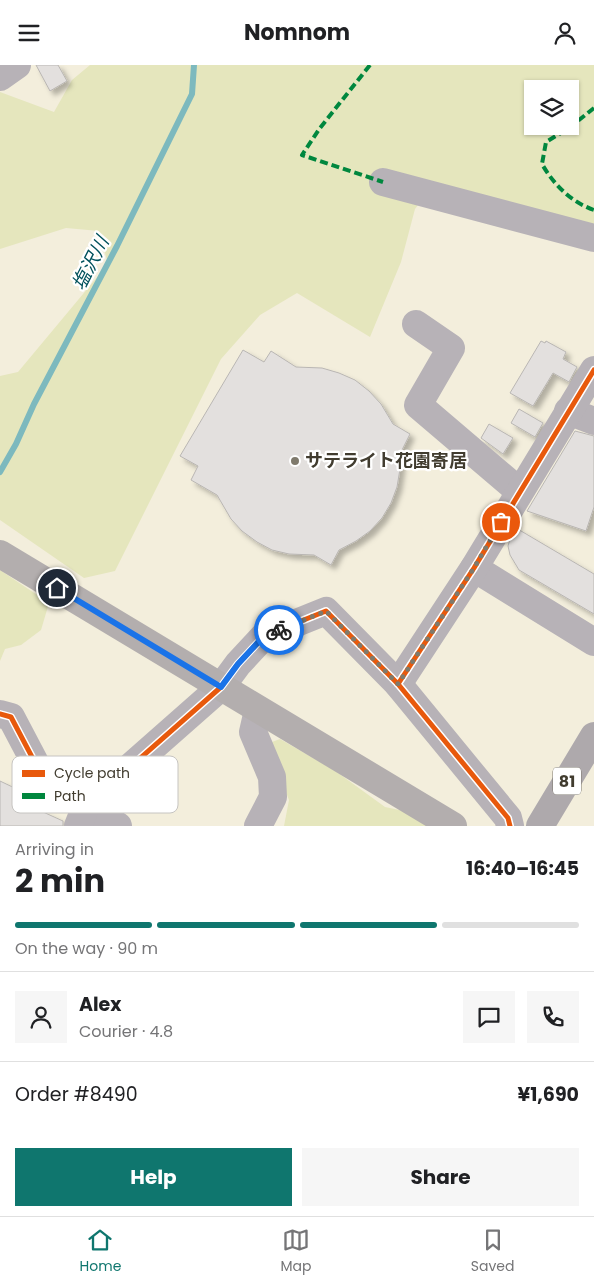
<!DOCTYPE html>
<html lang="en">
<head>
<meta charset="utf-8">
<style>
	body { margin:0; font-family:Poppins,"Noto Sans JP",sans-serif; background:#f6f6f6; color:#202124; height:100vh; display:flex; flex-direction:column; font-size:19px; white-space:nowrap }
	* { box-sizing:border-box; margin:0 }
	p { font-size:16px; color:#757577 }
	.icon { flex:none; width:28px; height:28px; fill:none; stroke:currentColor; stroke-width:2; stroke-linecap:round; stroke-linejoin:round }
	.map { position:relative; height:761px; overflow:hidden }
	.panel { display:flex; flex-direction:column; background:#fff; flex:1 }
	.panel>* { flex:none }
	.fabs { position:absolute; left:524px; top:15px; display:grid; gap:10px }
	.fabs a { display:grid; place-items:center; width:55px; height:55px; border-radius:0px; background:#fff; box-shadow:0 1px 4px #0004; font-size:25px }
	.pin { position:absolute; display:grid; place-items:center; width:42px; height:42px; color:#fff; margin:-21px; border:2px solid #fff; border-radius:50%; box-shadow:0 1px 5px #0007 }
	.courier { position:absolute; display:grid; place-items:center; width:50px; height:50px; margin:-25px; border:4px solid #1a73e8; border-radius:50%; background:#fff; color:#222; box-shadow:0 1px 6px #0007 }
	.headline em { font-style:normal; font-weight:700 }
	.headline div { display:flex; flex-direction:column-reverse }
	.headline { display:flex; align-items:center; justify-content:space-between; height:85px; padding:0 15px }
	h1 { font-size:32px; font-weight:700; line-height:38px }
	.bar { display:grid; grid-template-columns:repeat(4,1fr); gap:8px 5px; align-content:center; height:60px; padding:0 15px }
	.bar i { height:6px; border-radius:4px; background:#e0e0e0 }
	.bar .current { background:#0f766e }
	.bar p { grid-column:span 4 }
	.line { display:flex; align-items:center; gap:12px; padding:0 15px; border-top:1px solid #e0e0e0 }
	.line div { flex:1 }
	.round { display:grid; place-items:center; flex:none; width:52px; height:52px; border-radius:0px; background:#f6f6f6 }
	.primary-button { display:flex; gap:10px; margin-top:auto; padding:10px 15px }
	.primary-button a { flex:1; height:58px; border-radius:0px; background:#0f766e; color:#fff; font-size:20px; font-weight:700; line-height:58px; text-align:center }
	.primary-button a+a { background:#f6f6f6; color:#202124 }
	header { display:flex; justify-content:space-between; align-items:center; height:65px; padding:0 15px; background:#fff; font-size:22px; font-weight:700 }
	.menu { display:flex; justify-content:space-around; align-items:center; height:70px; border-top:1px solid #e0e0e0; background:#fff; font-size:14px; color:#757577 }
	.menu a { display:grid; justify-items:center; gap:2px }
	.menu .current { color:#0f766e }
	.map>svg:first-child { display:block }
</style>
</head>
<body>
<header><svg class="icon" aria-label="menu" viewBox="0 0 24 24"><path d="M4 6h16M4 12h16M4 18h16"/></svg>Nomnom<svg class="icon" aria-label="person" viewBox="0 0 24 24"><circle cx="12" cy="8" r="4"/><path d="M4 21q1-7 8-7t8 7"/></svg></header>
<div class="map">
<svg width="594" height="761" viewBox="0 0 594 761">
	<defs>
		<filter id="shadow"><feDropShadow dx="4.5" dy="4.5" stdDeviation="2.5" flood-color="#0004"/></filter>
	</defs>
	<rect width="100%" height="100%" fill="#f3eedc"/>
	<g fill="#e5e6bd" fill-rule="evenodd">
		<path d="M 90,0 L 594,0 L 594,162 L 433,120 L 415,144 L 401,197 L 370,272 L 297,228 L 260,250 L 221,294 L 115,506 L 84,513 L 0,455 L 0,311 L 18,307 L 108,199 L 99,166 L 66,163 L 0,184 L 0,27 L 54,47 L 72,15 ZM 532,24 L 570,24 L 570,61 L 532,61 Z"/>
		<polygon points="0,505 49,538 41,565 21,580 5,584 0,596"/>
		<polygon points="280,674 334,705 385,742 409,747 438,761 284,761 289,735 274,696 272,677"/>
	</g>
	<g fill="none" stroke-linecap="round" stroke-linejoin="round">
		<polyline stroke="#7db9be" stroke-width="6" points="0,407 16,379 34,339 117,181 192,29 194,0"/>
	</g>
	<g fill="#e3e0de" stroke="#b9b6b3" filter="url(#shadow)">
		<polygon points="36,0 58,0 67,16 50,26"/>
		<polygon points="541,276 545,278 546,276 566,287 563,294 577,302 569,317 553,308 533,341 510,328"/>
		<polygon points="243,285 264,297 271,286 296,302 322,303 339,308 355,315 369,326 381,339 393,359 410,369 401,387 400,404 397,422 391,438 382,453 370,466 356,476 339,485 331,500 314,490 289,489 272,485 257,477 242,466 231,454 217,430 191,415 198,401 180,391"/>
		<polygon points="519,344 543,358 535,372 511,358"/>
		<polygon points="489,359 513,373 503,389 481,373"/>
		<polygon points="575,366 594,371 594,442 586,466 527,446"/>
		<polygon points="516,463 594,509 594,549 519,505 510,490 508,481 510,474"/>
		<polygon points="0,716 25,728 21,737 63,756 63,761 0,761"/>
	</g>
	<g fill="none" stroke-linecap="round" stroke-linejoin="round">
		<g stroke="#b7b2b7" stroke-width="28">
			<polyline points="0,12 17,0"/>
			<polyline points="383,117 594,173"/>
			<polyline points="416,259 451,283 418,340 519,426"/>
			<polyline points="568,346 594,356"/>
			<polyline points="474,503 594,577"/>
			<polyline points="398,619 474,503 594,305"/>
			<polyline points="0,649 11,652 42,711 118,761"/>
			<polyline points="78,761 86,741 221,622 238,599 264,571 326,546 398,619 508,753 510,761"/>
			<polyline points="258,761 273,732 272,712 253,667 258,645"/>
		</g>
		<polyline stroke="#aea9ac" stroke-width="28" points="540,761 594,671"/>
		<polyline stroke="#b3aeae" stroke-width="28" points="0,489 453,761"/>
		<g stroke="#00873e" stroke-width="4" stroke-dasharray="8 4" stroke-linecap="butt">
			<polyline points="370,0 320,63 302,90 383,117"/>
			<path d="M 594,43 L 569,63 L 546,77 L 542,99 C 554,120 571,137 594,145"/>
		</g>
		<g stroke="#fff" stroke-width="8">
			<g id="cycleway">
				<polyline points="398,619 474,503 594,305"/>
				<polyline points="0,649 11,652 42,711 86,741 221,622 238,599 264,571 326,546 398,619 508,753 510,761"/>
			</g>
		</g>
		<use href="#cycleway" stroke="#e8590c" stroke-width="5"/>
	</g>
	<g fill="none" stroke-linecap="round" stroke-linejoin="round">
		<polyline stroke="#7f7a6c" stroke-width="5" stroke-dasharray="0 9" points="279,565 326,546 398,619 474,503 501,457"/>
		<polyline stroke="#1a73e8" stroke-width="6" points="57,523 221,622 238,599 264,571 279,565"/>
	</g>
	<circle fill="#7f7a6c" stroke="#fff" stroke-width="2" cx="295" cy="396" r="5"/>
	<g text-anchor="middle" stroke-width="4.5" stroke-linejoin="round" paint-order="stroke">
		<rect fill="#fff" stroke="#7a766d" stroke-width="1" x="553" y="702.5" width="28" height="27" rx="4"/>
		<g font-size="16" font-weight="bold" fill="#413c2f">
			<text x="567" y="722">81</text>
		</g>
		<g font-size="18" font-weight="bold" fill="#413c2f" stroke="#fff" text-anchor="start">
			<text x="305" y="402">サテライト花園寄居</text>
		</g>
		<g font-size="19" font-style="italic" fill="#00515c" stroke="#fff">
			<text transform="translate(90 198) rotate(-63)" y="7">塩沢川</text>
		</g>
	</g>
	<rect x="12" y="691" width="166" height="57" rx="8" fill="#fff" stroke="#c6c4c1" stroke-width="1"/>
	<rect x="22" y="705" width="23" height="7" fill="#e8590c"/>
	<rect x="22" y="728" width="23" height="6" fill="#00873e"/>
	<g font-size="14" fill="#413c2f">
		<text x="54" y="713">Cycle path</text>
		<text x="54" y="736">Path</text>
	</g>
</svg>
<div class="fabs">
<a><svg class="icon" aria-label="layers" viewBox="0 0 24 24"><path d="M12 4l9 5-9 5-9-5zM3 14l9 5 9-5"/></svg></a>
</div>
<div class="pin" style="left:501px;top:457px;background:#ea580c"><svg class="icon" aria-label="bag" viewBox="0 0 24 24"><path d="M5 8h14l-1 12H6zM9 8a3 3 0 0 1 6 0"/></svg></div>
<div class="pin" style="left:57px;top:523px;background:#1f2937"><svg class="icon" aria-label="home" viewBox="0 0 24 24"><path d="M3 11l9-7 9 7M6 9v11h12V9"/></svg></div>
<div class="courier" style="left:279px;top:565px"><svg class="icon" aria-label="bike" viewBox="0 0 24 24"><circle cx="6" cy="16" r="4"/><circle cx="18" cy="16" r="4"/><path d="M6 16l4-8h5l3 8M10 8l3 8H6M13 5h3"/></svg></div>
</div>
<section class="panel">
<div class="headline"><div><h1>2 min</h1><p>Arriving in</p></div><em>16:40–16:45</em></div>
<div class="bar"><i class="current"></i><i class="current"></i><i class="current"></i><i></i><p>On the way · 90 m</p></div>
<div class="line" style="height:90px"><a class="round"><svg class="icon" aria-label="person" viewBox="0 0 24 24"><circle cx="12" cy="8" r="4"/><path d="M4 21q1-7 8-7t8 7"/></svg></a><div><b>Alex</b><p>Courier · 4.8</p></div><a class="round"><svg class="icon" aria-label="chat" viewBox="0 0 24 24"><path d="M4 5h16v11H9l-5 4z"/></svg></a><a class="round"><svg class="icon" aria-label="phone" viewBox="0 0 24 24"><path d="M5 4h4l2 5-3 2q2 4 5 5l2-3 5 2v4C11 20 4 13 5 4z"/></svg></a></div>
<div class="line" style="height:65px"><div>Order #8490</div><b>¥1,690</b></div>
<div class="primary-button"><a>Help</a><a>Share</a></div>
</section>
<nav class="menu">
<a class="current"><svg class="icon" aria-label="home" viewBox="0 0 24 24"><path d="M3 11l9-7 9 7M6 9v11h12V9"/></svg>Home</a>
<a><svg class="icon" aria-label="map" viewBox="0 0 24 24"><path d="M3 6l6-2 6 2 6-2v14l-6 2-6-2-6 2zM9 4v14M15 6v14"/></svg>Map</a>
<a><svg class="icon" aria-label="saved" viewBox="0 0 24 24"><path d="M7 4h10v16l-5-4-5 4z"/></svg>Saved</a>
</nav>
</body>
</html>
